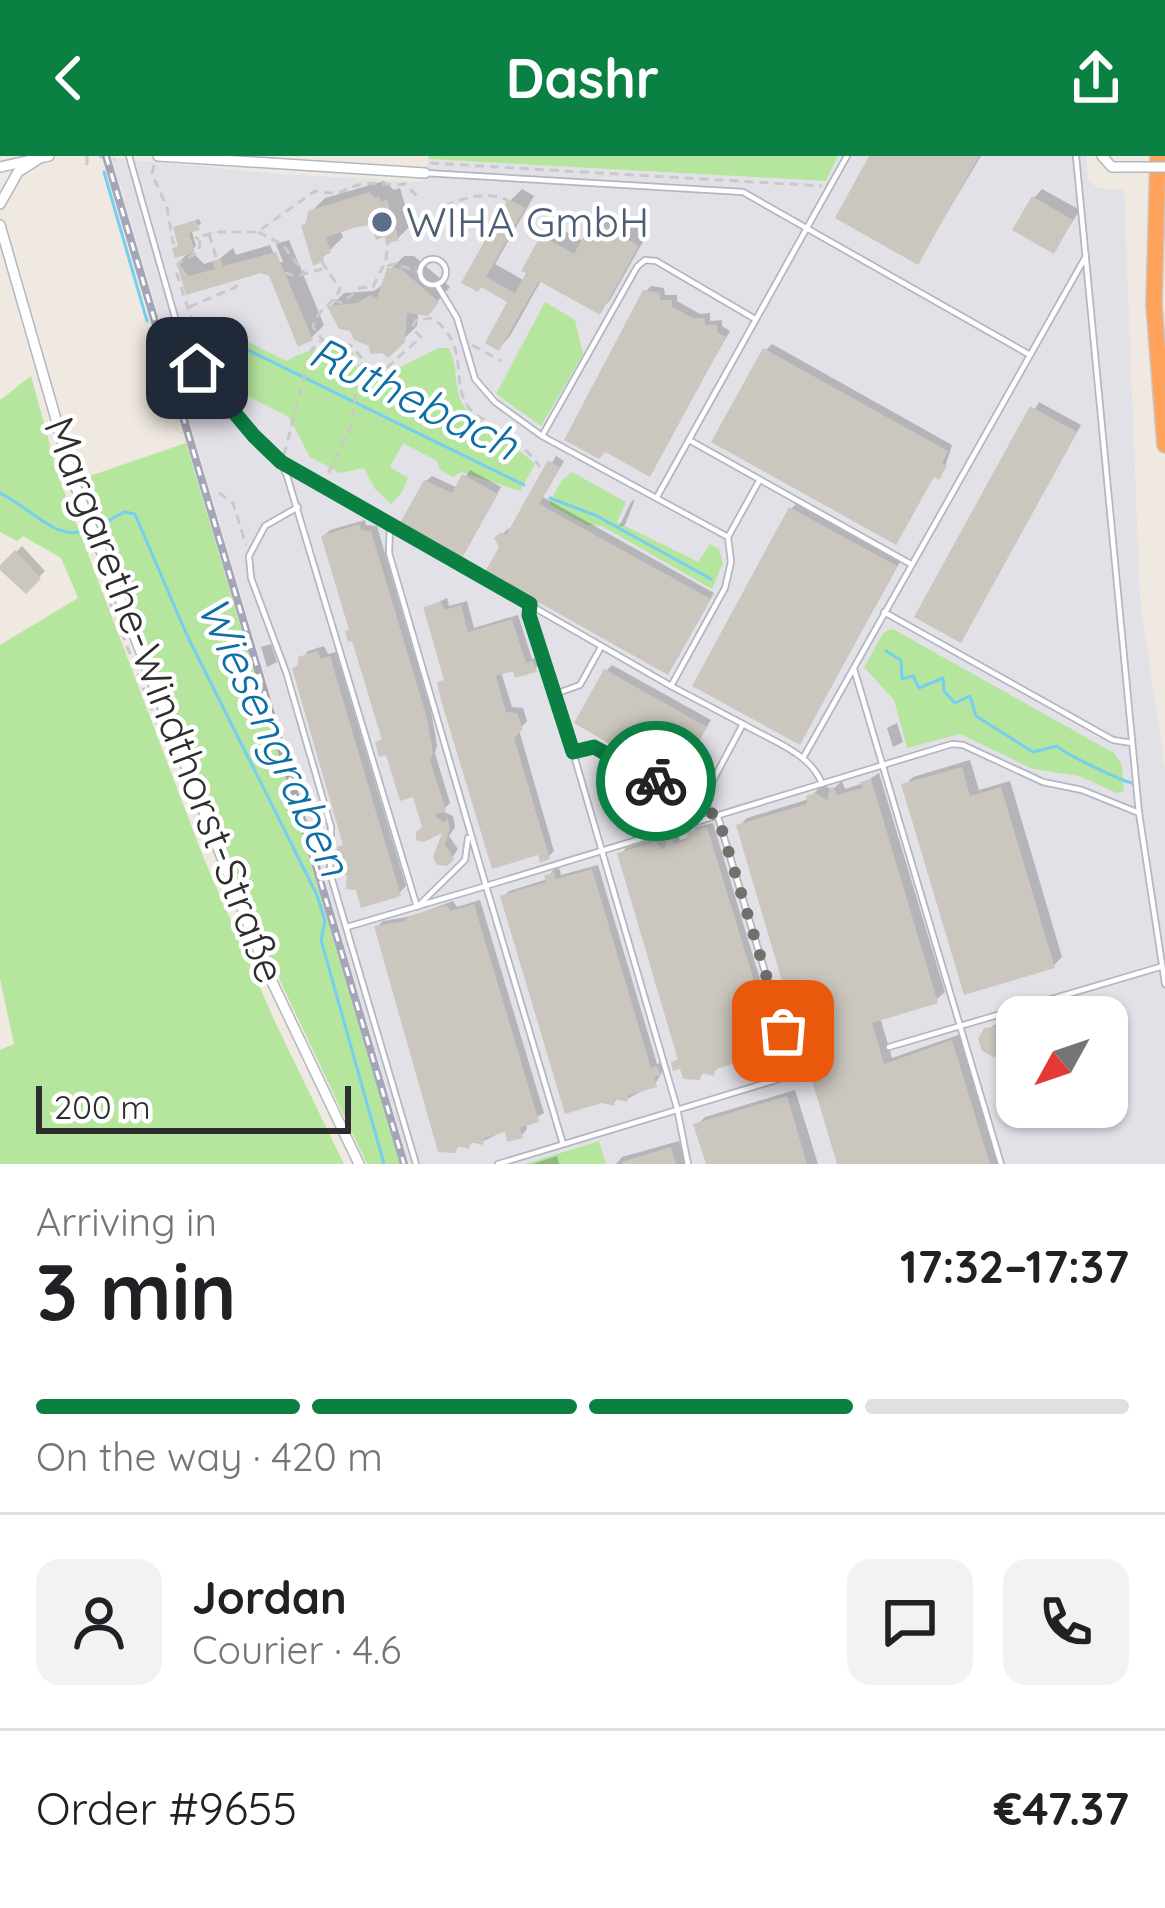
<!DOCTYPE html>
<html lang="en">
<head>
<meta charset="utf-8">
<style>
	body { margin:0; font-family:Quicksand,sans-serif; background:#f2f2f2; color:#202124; height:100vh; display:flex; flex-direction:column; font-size:45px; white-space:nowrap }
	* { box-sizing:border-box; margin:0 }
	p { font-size:39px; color:#757577 }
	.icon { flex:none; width:66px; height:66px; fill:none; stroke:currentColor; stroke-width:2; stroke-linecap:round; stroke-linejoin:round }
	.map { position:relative; height:1008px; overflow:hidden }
	.side { display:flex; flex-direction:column; background:#fff; flex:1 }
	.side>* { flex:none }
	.needle { width:78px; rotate:230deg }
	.buttons { position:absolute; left:996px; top:840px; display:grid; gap:24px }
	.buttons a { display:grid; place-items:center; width:132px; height:132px; border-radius:24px; background:#fff; box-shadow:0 3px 9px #0004; font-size:60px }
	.scale { position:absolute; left:36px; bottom:30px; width:315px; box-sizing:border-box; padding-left:12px; border:6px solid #2e2e2e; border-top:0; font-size:33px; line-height:42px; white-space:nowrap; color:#2e2e2e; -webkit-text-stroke:9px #fff; paint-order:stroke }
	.pin { position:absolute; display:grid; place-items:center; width:102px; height:102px; color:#fff; margin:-51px; border-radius:24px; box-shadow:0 6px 18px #0006 }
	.courier { position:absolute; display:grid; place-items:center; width:120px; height:120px; margin:-60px; border:9px solid #0b8043; border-radius:50%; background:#fff; color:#222; box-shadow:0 3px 15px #0007 }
	.headline em { font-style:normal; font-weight:700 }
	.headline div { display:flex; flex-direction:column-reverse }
	.headline { display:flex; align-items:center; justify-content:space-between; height:204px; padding:0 36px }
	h1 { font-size:78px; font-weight:700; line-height:90px }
	.bar { display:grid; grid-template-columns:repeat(4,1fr); gap:18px 12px; align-content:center; height:144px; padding:0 36px }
	.bar i { height:15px; border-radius:9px; background:#e0e0e0 }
	.bar .active { background:#0b8043 }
	.bar p { grid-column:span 4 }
	.line { display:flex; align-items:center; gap:30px; padding:0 36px; border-top:3px solid #e0e0e0 }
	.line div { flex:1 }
	.round { display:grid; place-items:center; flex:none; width:126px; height:126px; border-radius:24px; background:#f2f2f2 }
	header { display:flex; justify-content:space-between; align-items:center; height:156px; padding:0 36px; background:#0b8043; color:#fff; font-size:54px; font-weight:700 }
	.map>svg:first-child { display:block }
</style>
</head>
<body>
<header><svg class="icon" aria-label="back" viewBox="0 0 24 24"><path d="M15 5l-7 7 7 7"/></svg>Dashr<svg class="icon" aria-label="share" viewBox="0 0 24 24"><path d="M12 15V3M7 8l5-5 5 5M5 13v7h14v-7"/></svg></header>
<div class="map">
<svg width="1165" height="1008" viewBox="0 0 1165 1008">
	<rect width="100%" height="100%" fill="#efe9e1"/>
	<path fill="#e3e1e8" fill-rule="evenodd" d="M 838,0 L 1086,0 L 1088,23 L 1097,32 L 1124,34 L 1140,442 L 1165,614 L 1165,1008 L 606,1008 L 598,985 L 524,1008 L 409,1008 L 112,2 L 279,18 L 423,26 L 428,3 L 826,25 ZM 1017,861 L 1107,861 L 1107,951 L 1017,951 Z"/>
	<g fill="#b6e59e">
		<polygon points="429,0 838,0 826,25 428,3"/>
		<polygon points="545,146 575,164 583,198 541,270 496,238"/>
		<path d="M 218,171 L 286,205 C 308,193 331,186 353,196 L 357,213 L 371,214 L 382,220 L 439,192 L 449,192 C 459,212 453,230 462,247 C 469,261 519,292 535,308 L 520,335 L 461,316 L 453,321 L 440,314 L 437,305 L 403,287 L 390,311 L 408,322 L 402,336 L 391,348 L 375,333 L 364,312 L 340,317 L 310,301 L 289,261 L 230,231 L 209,188 L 209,174 Z"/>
		<polygon points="31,220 59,322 204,703 275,866 344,1008 0,1008 0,894 14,888 0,823 0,489 78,442 61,402 23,380 17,385 0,376 0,244"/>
		<polygon points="186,287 400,1008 367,1008 272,808 223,694 78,324"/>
		<polygon points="572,316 626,346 617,366 698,406 710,388 719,393 723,407 712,433 602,370 586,369 549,348 561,325"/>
		<polygon points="893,473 1114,597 1122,609 1124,635 1117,637 1079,620 1033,613 960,578 907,592 894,544 864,511 884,476"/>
		<polygon points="599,985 606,1008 524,1008"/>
	</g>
	<g fill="#0003">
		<polygon points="873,0 981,0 918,105"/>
		<polygon points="384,25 394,34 400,32 411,69 398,82 372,66 340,74 343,81 319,105 304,70 311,56 325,42"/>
		<polygon points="522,33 534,40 495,108 525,125 544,81 555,70 585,86 607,55 648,77 610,144 599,155 542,123 510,180 499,192 512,145 481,128 465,126 511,44"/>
		<polygon points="1042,33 1080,54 1054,94 1034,42"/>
		<polygon points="199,63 201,68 191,73 196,90 191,95 204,108 218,104 233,92 236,99 270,89 277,106 283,106 276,88 289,84 324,169 311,182 271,118 261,114 188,135 179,106 192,93 178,90 176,72"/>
		<polygon points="404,100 414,100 450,131 427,157 418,156 417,170 388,198 331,150 344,137 374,135 385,127 390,114"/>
		<polygon points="651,130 664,132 665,139 677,139 677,145 700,158 710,157 710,165 722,164 722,170 730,175 649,317 645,136"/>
		<polygon points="772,188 952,289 944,314 935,318 766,194"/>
		<polygon points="1039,246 1081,269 966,477 918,460"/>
		<polygon points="556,300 564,305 543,341 714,437 673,510 503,391 497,383 509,372 512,374"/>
		<polygon points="470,314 501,331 462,398 426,325 432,320 458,332"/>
		<polygon points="635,343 625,369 619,371 631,346"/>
		<polygon points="797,347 901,404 800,586 791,353"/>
		<polygon points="365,364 366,369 377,370 431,555 437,589 435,597 450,647 442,655 453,660 455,671 449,680 458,693 449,706 442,707 447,670 425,671 415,637 378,587 384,581 324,380 330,374"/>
		<polygon points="22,390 45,415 26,434 2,411"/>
		<polygon points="447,442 449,450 467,445 474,472 518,459 532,503 539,501 541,507 535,513 501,516 512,551 523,552 527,565 519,574 554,695 548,701 440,527 447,521 426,452"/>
		<polygon points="271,488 277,506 267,511 261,491"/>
		<polygon points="324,490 328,498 336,496 406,730 399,737 345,687 295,513 308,495"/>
		<polygon points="612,509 711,564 676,623 606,515"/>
		<polygon points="897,567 903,586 893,591 887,572"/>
		<polygon points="970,604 979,634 1010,625 1062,801 1053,810 905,629 913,621"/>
		<polygon points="879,617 945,836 936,844 880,861 892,902 961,878 1000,1008 840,1008 800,875 792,872 797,866 739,670 747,662 809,643 818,633 826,630 832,634 842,625 845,633 864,627"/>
		<polygon points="713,667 775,873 781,871 783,876 774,893 719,911 713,917 705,915 699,921 674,907 680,901 621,698 626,692 662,681 669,688 677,677 680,684 690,681 696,671"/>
		<polygon points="598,709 657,908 663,906 665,911 655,928 627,943 619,941 613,947 503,741 509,735 548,723 553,714 559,712 561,719"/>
		<polygon points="480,744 544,957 526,967 527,973 522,979 507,973 482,986 461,988 455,994 377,771 383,765 413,760 453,745 457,751"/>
		<polygon points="1032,855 1046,859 1047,861 1024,861"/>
		<polygon points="1003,864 1014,871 1017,868 1017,881 1014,879 1003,894 987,874"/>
		<polygon points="795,934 818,1008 709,1008 697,969 705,961"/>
		<polygon points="679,985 686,1008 616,1008 622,1001"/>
		<polygon points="557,1000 559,1008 532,1008"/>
	</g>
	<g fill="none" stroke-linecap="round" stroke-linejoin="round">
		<g stroke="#75cff0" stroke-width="3">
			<polyline points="104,16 147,165"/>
			<polyline points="213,177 524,329"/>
			<path d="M 0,337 C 26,349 54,382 79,376"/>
			<polyline points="550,342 597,360 711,423"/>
			<polyline points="99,370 124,356 135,358 186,477 317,739 325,765 321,784 384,1008"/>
			<path d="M 886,495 L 901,504 L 902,523 L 913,520 L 919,532 L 943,522 L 944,535 L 955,547 L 970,540 L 976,560 L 1033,596 L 1057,590 C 1065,598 1121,625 1135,628"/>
		</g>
	</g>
	<g fill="#cbc7bf">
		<polygon points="869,0 979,0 918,109 835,62"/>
		<polygon points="370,36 374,42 379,40 381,46 387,44 399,85 386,87 385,81 376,84 370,69 357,71 326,81 331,97 322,100 324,105 313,110 301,69 306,68 308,55"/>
		<polygon points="1032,40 1073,64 1054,98 1012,74"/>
		<polygon points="508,43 525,52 486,121 515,137 526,117 521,115 541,79 574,98 593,64 639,90 600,159 539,125 499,195 485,187 507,146 481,131 478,136 461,127"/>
		<polygon points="196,64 200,74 189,77 195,96 175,102 172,92 178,90 173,71"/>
		<polygon points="276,96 313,184 298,191 269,120 261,117 186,139 176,105 189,120 215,113 212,105 217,104 221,103 223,110"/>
		<polygon points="387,112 400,112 439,146 428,160 407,157 405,186 388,202 382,197 370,198 369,190 354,184 350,175 339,173 327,150 358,147 370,139 377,142"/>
		<polygon points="643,134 660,137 660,144 672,144 672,151 693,162 705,162 705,169 717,169 717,176 726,181 650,321 605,296 599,303 564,284"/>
		<polygon points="763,192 948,295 942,307 947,310 939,324 934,321 896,389 711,286"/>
		<polygon points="1030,250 1077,276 961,487 914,461"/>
		<polygon points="548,304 560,311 539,348 711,443 668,519 485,416 499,391 494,382 501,376 506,379"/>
		<polygon points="462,318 498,338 462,402 400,367 424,324 452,337"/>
		<polygon points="789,351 897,410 800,589 692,530"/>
		<polygon points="359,368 361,374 371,375 427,562 433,597 430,604 446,655 434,659 445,667 447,661 450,672 445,688 454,703 447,710 437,709 433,701 442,677 424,686 416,684 416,676 422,671 413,641 400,645 386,599 379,601 375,586 382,584 352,485 348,486 345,475 349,474 321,380"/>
		<polygon points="15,394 41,423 26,438 0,414 0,409"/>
		<polygon points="441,446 444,454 461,449 468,476 512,463 526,507 533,505 537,516 515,522 513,515 496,520 506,556 517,557 523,573 514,582 550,703 540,707 538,699 492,713 441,544 437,526 444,524 423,451"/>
		<polygon points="317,495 321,503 330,500 401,740 361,752 356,734 346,733 347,719 341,719 342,703 337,703 337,691 343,689 292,512 298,510 298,501"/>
		<polygon points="604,513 707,571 676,627 574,567"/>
		<polygon points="962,611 970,640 1001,631 1055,812 964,839 901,628"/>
		<polygon points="871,623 938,847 872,867 884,908 952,884 990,1008 837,1008 798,878 792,880 789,871 795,869 736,669 807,648 806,640 816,637 827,644 830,632 833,631 837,639 862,632 860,626"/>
		<polygon points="707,671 770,877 776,875 779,884 772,886 775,895 716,913 714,920 702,917 700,924 683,923 680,913 673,915 671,906 678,904 617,697 655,686 664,694 667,682 671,681 674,688 687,684 687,676"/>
		<polygon points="592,713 651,912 658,910 660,919 654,921 657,931 629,939 627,946 615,943 614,950 602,947 565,958 500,740 546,726 544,720 554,716 556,723"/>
		<polygon points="474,748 539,966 520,972 523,982 507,986 505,976 484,982 483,989 471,986 469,993 457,990 456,997 438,996 374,770 405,765 409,760 447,749 450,755"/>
		<polygon points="1017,863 1017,886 1012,881 1005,897 993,901 982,895 978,883 984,872 1003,870"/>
		<polygon points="787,940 807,1008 706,1008 693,968"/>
		<polygon points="671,991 676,1008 622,1008 622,1006"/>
	</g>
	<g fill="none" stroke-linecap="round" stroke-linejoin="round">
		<g stroke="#b4b7c1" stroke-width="8">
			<g id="service">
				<polyline points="129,0 182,186 211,230 281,306 287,320 417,751 465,704 468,682"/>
				<polyline points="1076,0 1139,657"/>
				<polyline points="425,17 743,36 1030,199"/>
				<circle cx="433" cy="116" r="13"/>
				<polyline points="542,280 637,111 645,104 656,105 755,163"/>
				<polyline points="689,284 909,407"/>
				<polyline points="281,306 671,530 725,432 731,406 728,381 542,280 495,246 475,223 457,162 437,129"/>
				<polyline points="657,341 847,0"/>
				<polyline points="298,351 265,370 249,400 251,422 286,516 331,671 330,717 416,1008"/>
				<polyline points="390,370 389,397 486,730 952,588 963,589 1043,626 1082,634 1139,657 1165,828"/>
				<polyline points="728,381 759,325"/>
				<polyline points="530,449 529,459 573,596"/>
				<polyline points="884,456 1113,584 1132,587"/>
				<polyline points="854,513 1001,1008"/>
				<polyline points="671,530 743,568 702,645"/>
				<polyline points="555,538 580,529 601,491"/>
				<path d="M 743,568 C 770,584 811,597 822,628"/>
				<polyline points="803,602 1086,100"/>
				<polyline points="347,771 486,730 563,988"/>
				<polyline points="889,891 1160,811"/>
				<polyline points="498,1008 796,918 718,661 709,653 594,591 573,596 677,952 688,1008"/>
			</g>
		</g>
		<g stroke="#b4b7c1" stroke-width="12">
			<g id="minor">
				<polyline points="158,0 425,17"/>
				<polyline points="1102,0 1112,11 1120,11"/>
				<polyline points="0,11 49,0"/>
				<polyline points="0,48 18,16 37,4"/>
				<polyline points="0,69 75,329 265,811 359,1008"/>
			</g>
		</g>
		<g stroke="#c9c9c9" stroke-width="18">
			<polyline id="motorway" points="1158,0 1154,149 1165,289"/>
		</g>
		<g stroke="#c9c9c9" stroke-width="3" stroke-dasharray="9 6" stroke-linecap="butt">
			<polyline points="99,0 115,4"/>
			<polyline points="430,7 822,30"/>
			<polyline points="87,9 87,0"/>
			<polyline points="154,9 152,18 167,51 173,87 194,81 199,83"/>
			<path d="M 445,50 C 464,41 488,35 507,44"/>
			<polyline points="258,76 283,89 305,118"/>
			<polyline points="209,78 217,104"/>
			<path d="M 322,106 L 340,133 C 334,149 316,153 313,171 L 326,189 L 350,189 L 361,201 L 351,270 L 325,324"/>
			<polyline points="387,110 395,108 419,116"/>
			<polyline points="285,117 297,120 322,113"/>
			<polyline points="334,144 342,147 360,132 373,131 386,104 388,86"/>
			<polyline points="189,151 236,131 239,124"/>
			<polyline points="472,189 501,205"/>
			<path d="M 360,208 L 371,208 L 383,215 L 421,181 L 412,172 L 416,164 L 433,162 C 471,193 450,221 467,249 C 473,260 487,264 498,272 C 514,283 529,295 540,311"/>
			<path d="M 227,235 L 193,168 L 176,115 L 179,107 L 199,96 L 200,81 L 215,76 L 257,76 L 315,35 C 349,41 337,32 364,28 C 378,26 391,30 405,28 L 419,42"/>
			<polyline points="284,299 311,194 320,185"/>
			<polyline points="219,337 233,347 246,389"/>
			<polyline points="105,434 158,570"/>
		</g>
		<use href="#service" stroke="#fff" stroke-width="4.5"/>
		<use href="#minor" stroke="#fff" stroke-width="9"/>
		<use href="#motorway" stroke="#ffa35c" stroke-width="15"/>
		<g stroke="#a3a6b8" stroke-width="8">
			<polyline id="rail" points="106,0 404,1008"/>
		</g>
		<use href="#rail" stroke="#fff" stroke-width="3" stroke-dasharray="9" stroke-linecap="butt"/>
		<g stroke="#b4b7c1" stroke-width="12" stroke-linecap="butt">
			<polyline id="minor-bridge" points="1120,11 1165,11"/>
		</g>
		<use href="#minor-bridge" stroke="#fff" stroke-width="9"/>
	</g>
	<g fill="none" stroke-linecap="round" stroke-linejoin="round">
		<polyline stroke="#726f6d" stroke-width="12" stroke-dasharray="0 21.6" points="656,625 718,661 783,875"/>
		<polyline stroke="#0b8043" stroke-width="15" points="197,212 254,280 281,306 530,448 529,459 573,596 594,591 656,625"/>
	</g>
	<circle fill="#5c6f8a" stroke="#fff" stroke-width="4.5" cx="382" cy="66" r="12"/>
	<g text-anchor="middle" stroke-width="9" stroke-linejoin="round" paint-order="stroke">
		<g font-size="42" fill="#4e5e75" stroke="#fff" text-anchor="start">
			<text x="406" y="81">WIHA GmbH</text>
		</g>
		<g font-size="42" fill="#2e2e2e" stroke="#fff">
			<text transform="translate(165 544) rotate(69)" y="15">Margarethe-Windthorst-Straße</text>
		</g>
		<g font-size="45" font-style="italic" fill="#0d6fa3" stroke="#fff">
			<text transform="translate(414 242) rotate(26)" y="16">Ruthebach</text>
			<text transform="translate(274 580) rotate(65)" y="16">Wiesengraben</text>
		</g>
	</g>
</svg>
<div class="buttons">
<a><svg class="needle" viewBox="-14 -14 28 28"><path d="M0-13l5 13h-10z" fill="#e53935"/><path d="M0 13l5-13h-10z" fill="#757577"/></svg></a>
</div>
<div class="scale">200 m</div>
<div class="pin" style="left:783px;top:875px;background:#ea580c"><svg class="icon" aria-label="bag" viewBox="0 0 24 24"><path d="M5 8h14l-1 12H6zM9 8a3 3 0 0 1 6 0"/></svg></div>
<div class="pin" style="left:197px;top:212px;background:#1f2937"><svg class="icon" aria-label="home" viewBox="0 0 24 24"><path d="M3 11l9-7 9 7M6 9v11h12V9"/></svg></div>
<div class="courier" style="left:656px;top:625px"><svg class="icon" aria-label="bike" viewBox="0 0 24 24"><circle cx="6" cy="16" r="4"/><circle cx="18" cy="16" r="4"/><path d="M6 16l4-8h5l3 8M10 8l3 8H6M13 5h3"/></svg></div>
</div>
<section class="side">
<div class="headline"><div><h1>3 min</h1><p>Arriving in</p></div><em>17:32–17:37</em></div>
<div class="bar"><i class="active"></i><i class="active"></i><i class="active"></i><i></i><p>On the way · 420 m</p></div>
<div class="line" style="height:216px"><a class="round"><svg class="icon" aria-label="person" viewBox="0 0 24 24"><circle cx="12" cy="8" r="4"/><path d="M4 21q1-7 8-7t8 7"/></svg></a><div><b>Jordan</b><p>Courier · 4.6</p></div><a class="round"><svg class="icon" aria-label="chat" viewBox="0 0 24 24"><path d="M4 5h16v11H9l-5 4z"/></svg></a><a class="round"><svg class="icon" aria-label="phone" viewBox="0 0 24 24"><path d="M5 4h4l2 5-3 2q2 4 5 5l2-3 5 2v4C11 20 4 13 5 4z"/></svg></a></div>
<div class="line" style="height:156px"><div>Order #9655</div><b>€47.37</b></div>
</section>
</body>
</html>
